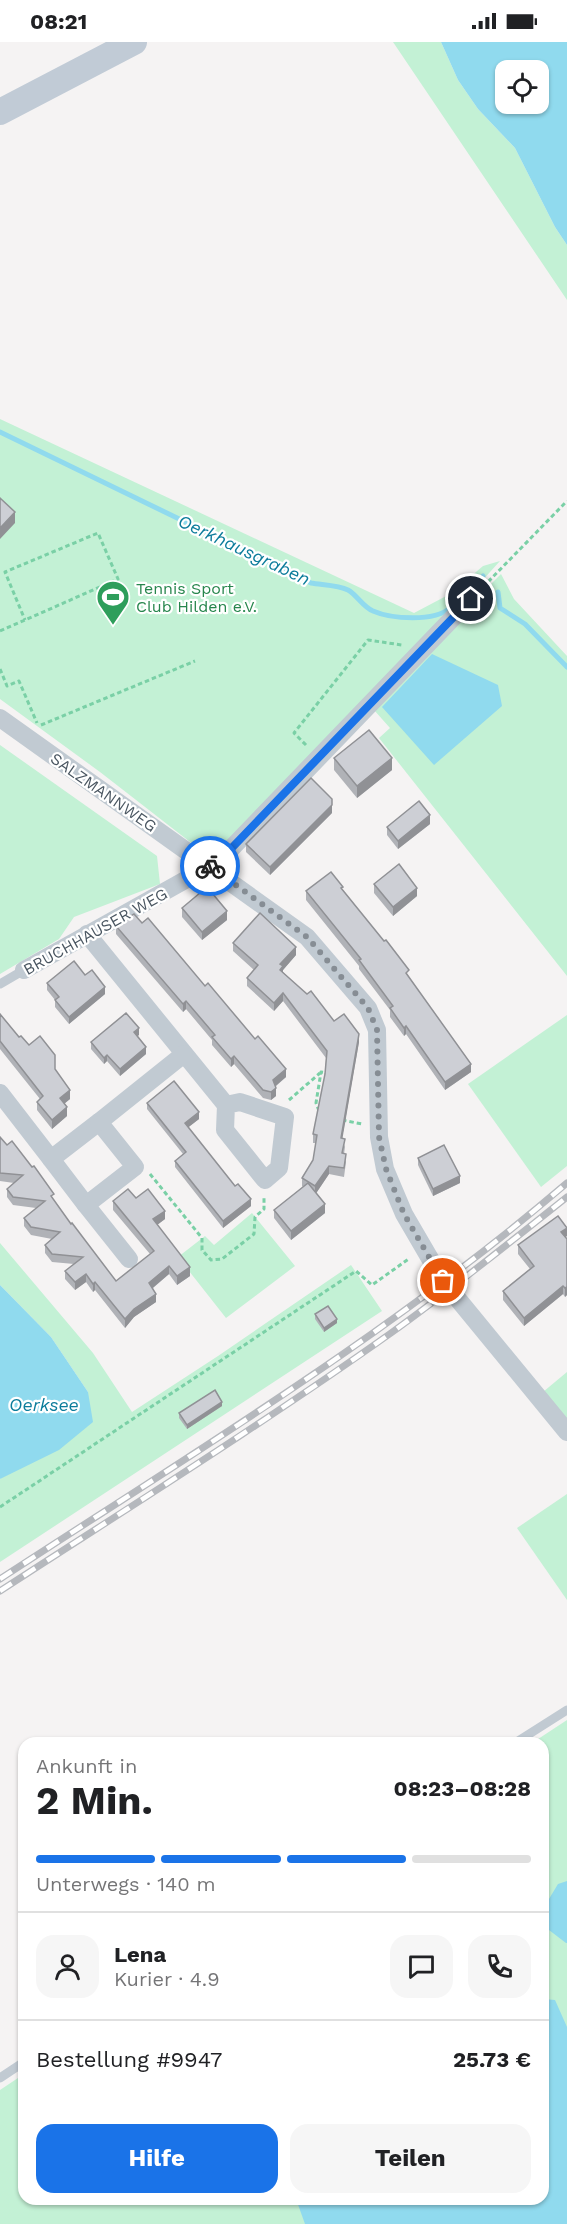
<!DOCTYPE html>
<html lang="de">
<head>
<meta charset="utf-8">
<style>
	body { margin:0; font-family:"Work Sans",sans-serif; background:#f6f6f6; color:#202124; height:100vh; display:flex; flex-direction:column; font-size:22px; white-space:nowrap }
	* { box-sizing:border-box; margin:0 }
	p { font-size:20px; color:#757577 }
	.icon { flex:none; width:33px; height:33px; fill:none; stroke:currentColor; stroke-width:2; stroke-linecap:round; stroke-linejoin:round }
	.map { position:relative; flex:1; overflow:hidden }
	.sheet { position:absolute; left:18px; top:1695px; width:531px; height:468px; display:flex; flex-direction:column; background:#fff; border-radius:18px; box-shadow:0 2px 4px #0004 }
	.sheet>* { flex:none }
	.controls { position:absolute; left:495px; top:18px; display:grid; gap:12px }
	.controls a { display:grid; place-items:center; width:54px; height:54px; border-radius:12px; background:#fff; box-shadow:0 2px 4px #0004; font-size:30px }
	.pin { position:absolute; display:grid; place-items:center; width:51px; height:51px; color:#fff; margin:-26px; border:3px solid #fff; border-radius:50%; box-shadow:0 2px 6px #0007 }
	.courier { position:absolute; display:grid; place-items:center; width:60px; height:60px; margin:-30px; border:4px solid #1a73e8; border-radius:50%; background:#fff; color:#222; box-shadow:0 2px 8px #0007 }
	.headline em { font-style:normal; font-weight:700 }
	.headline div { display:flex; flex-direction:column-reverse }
	.headline { display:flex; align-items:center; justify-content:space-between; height:102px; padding:0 18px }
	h1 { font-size:39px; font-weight:700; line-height:45px }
	.bar { display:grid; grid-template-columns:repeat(4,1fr); gap:9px 6px; align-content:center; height:72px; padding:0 18px }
	.bar i { height:8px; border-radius:4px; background:#e0e0e0 }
	.bar .on { background:#1a73e8 }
	.bar p { grid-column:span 4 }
	.line { display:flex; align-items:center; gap:15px; padding:0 18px; border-top:2px solid #e0e0e0 }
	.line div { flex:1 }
	.round { display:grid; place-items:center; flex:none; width:63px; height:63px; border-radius:18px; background:#f6f6f6 }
	.primary-button { display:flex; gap:12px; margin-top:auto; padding:12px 18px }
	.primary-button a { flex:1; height:69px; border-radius:18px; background:#1a73e8; color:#fff; font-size:24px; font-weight:700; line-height:69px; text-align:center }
	.primary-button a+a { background:#f6f6f6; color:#202124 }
	.status { display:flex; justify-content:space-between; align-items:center; height:42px; padding:0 30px; background:#fff; direction:ltr }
	.status svg { height:16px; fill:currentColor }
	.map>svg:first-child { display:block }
</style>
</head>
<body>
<div class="status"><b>08:21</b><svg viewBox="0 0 49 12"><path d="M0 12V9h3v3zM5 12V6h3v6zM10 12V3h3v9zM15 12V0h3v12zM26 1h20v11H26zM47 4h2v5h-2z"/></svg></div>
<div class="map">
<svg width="567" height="2182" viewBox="0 0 567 2182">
	<rect width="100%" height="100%" fill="#f5f3f3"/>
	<g fill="#c3f1d5">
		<polygon points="393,0 441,0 458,38 478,67 515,106 555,185 567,203 567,258"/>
		<polygon points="0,377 414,571 450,552 483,524 500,519 451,573 219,808 203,810 100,730 0,657"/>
		<polygon points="501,532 514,557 567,614 567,934 379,696 390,686 374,668 468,565"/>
		<polygon points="0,703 157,814 160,842 74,875 59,897 0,932"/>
		<polygon points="567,973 567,1124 541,1145 468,1042"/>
		<polygon points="252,1171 295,1224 226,1276 178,1215 205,1194 214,1203"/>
		<polygon points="0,1201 93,1311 132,1370 218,1314 351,1223 382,1269 0,1520 0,1437 88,1350 51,1295 0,1243"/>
		<polygon points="567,1330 567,1378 543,1350"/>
		<polygon points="567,1452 567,1558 517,1486"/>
		<polygon points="567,1678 567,2182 0,2182 0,2048 24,2032 24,2157 543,2157 543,1701 532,1701"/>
	</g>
	<g fill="#90daee" fill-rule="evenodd">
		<path d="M 441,0 L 567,0 L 567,203 L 555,185 L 515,106 L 478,67 L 458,38 ZM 538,28 L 538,62 L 506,62 L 506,28 Z"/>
		<polygon points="432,612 498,643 502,664 434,723 382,665"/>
		<polygon points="0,1243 51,1295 88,1350 93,1380 59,1408 0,1437"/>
		<polygon points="567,1839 567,1901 566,1901 549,1888 546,1862 558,1842"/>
		<polygon points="543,1957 555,1958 567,1985 567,2182 305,2182 296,2157 543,2157"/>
	</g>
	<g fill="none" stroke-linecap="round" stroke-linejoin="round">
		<g stroke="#90daee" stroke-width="5">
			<path d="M 0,390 L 311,541 C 322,543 338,543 348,548 C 357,553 363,565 373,569 C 391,577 435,580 450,566"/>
			<polyline points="498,550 500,566 525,582 567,625"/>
			<polyline points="465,551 483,534"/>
		</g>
		<g stroke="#7ad0a6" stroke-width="3" stroke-dasharray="4.5 3" stroke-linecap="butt">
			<polyline points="483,545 567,459"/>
			<polyline points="0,589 118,537 98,491 5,530 25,578"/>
			<polyline points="0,627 7,644 19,639 37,681"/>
			<polyline points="41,683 195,619"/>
			<polyline points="306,703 294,691 368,598 402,603"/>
			<polyline points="289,1058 320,1031"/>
			<polyline points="319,1069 316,1061 321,1030 329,1031"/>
			<polyline points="342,1078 362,1082"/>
			<polyline points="150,1132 202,1196 202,1208 211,1218 222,1217 254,1192 255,1175 264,1167 264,1154"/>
			<polyline points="0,1465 356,1229 372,1243 410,1216"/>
		</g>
		<g stroke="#c1cad2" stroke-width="9">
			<polyline points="0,942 24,928"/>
			<polyline points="515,1701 567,1668"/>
			<polyline points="0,2036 24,2020"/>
		</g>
		<g stroke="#c1cad2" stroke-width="18">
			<polyline points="0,676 307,895 368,966 377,988 379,1095 385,1127 404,1172 443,1239 567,1390"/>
			<polyline points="87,892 226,1063 225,1088 265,1138 279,1126 285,1075 240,1060 226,1063"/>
			<polyline points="24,928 187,837 224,814 471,557"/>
			<polyline points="0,1051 51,1117"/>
			<polygon points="99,1080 135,1125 86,1163 51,1117"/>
			<polyline points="99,1080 184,1012"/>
			<polyline points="86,1163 129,1217"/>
		</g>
		<polyline stroke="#c1cbd6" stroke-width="26" points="0,70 134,0"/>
		<g stroke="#b5b8bd" stroke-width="7">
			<g id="rail">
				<path d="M 0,1537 C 193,1411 392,1291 567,1141"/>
				<path d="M 0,1549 C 131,1464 264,1381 391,1291 C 451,1248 509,1201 567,1155"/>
			</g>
		</g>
		<use href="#rail" stroke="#fff" stroke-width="4.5" stroke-dasharray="14" stroke-linecap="butt"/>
	</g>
	<g fill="#b0b2b7">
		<polygon points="334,716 392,728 357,756 334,728"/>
		<polygon points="332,771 270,833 246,810 246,802"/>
		<polygon points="430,782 398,807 387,793 387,785"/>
		<polygon points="374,842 417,854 393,874 374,851"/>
		<polygon points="343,848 409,935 471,1030 445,1048 406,992 404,994 390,975 390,968 359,927 359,924 306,858 306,849"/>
		<polygon points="182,866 227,878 202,898 182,875"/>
		<polygon points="142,881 205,944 286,1035 275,1045 276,1054 271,1058 263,1056 234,1022 231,1025 212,1003 212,998 186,967 183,970 116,892 116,884"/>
		<polygon points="233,901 296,913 283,928 283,930 334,979 359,1000 342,1096 345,1105 344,1112 346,1120 344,1135 329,1132 316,1151 325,1171 291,1198 274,1176 274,1168 303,1145 302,1144 302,1136 313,1118 316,1101 313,1101 313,1092 325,1032 326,1016 283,959 274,969 247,944 247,936 254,928 233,909"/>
		<polygon points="85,933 105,952 69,982 55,965 55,958 47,948 47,941"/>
		<polygon points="0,972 19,995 29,1003 55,1027 70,1057 64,1062 67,1074 52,1087 37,1068 37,1060 40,1057 0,1007"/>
		<polygon points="139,993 137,994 146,1012 120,1034 107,1019 104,1022 91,1007 91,1000"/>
		<polygon points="147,1061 199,1077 188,1085 251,1164 223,1186 175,1125 175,1119 183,1112 147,1067"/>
		<polygon points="0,1095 54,1158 71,1182 116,1239 150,1212 113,1168 113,1159 136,1156 165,1177 157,1183 190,1234 177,1243 169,1232 153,1246 156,1260 134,1275 125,1286 95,1248 93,1250 86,1240 75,1248 65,1237 65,1229 74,1222 52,1220 45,1211 45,1203 52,1197 31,1193 24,1184 24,1176 36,1166 13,1163 7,1155 7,1147 14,1141 0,1139"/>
		<polygon points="418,1116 460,1141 433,1154 418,1123"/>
		<polygon points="567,1194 565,1195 567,1197 567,1253 565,1255 563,1252 524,1284 503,1258 503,1249 530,1227 518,1212 518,1203"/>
		<polygon points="315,1272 337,1281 324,1290 315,1277"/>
		<polygon points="222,1364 187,1387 179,1376 179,1371"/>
	</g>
	<g fill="#909195">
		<polygon points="15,470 15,481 0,497 0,486"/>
		<polygon points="392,716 392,728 357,756 357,744"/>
		<polygon points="332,763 332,771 270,833 270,825"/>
		<polygon points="430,773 430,782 398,807 398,799"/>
		<polygon points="417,846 417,854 393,874 393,865"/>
		<polygon points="227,869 227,878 202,898 202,890"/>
		<polygon points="296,905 296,913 283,928 283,932 280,936 280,922"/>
		<polygon points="105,945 105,952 69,982 69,975"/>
		<polygon points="283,951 283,959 274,969 274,961"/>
		<polygon points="186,959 186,967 183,970 183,962"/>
		<polygon points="406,984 406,992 404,994 404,986"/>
		<polygon points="139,986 139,993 134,997 134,990"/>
		<polygon points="359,992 359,1000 341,1105 341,1096"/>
		<polygon points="146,1005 146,1012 120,1034 120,1027"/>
		<polygon points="107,1013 107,1019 104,1022 104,1016"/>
		<polygon points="234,1014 234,1022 231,1025 231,1017"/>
		<polygon points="471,1022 471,1030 445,1048 445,1040"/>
		<polygon points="286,1027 286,1035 273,1046 273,1038"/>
		<polygon points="276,1046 276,1054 271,1058 271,1050"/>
		<polygon points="70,1048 70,1057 60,1065 60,1056"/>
		<polygon points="67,1065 67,1074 52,1087 52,1078"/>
		<polygon points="199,1070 199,1077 185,1088 185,1081"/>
		<polygon points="329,1124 329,1132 315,1153 315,1144"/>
		<polygon points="460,1134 460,1141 433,1154 433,1147"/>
		<polygon points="251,1157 251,1164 223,1186 223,1179"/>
		<polygon points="325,1162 325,1171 291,1198 291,1189"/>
		<polygon points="165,1169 165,1177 153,1186 153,1177"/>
		<polygon points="567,1186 567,1194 561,1199 561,1190"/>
		<polygon points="169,1224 169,1232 149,1249 149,1241"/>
		<polygon points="190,1225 190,1234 177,1243 177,1234"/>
		<polygon points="86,1232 86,1240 75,1248 75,1240"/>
		<polygon points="95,1240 95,1248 93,1250 93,1242"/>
		<polygon points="563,1244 563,1252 524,1284 524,1276"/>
		<polygon points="567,1245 567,1253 565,1255 565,1246"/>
		<polygon points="156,1252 156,1260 134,1275 125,1286 125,1277 134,1267"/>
		<polygon points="337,1277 337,1281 324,1290 324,1286"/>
		<polygon points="222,1360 222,1364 187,1387 187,1383"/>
	</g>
	<g fill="#cdcfd5" stroke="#909195" stroke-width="1.5">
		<polygon points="0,456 15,470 0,486"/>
		<polygon points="369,688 392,716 357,744 334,716"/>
		<polygon points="311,736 332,757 332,763 270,825 246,802"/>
		<polygon points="419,759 430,773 398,799 387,785"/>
		<polygon points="399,822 417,846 393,865 374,842"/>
		<polygon points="331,830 343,845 341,846 384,899 386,898 409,928 406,931 471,1022 445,1040 406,984 404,986 390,966 393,964 359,918 361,917 306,849"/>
		<polygon points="207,845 227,869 202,890 182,866"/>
		<polygon points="260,871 296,905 280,922 283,924 280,928 307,952 311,949 334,979 344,972 359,992 341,1096 345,1097 342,1111 346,1112 344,1126 329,1124 315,1144 302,1136 313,1118 317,1093 313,1092 325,1032 327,1009 283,951 274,961 247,936 258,923 233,901"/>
		<polygon points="134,872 142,881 148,876 205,944 208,941 255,997 258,994 286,1027 273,1038 276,1046 271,1050 263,1048 234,1014 231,1017 212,995 215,993 186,959 183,962 116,884"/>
		<polygon points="74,919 85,933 92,928 105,945 69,975 55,958 59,955 47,941"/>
		<polygon points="126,971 139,986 134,990 146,1005 120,1027 107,1013 104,1016 91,1000"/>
		<polygon points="0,972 19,995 21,994 29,1003 40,994 55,1013 55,1027 70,1048 60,1056 67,1065 52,1078 37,1060 43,1054 0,999"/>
		<polygon points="174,1039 199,1070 185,1081 235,1144 238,1142 251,1157 223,1179 175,1119 186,1110 147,1061"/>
		<polygon points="0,1095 7,1103 12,1099 32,1125 34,1124 54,1152 51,1154 71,1182 72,1181 116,1239 154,1209 113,1159 128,1147 136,1156 148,1147 165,1169 153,1177 190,1225 177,1234 169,1224 149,1241 156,1252 134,1267 125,1277 95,1240 93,1242 86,1232 75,1240 65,1229 83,1215 52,1212 45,1203 60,1190 31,1185 24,1176 45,1159 13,1155 7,1147 23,1133 0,1131"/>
		<polygon points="444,1103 460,1134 433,1147 418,1116"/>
		<polygon points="308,1141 325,1162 291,1189 274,1168"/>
		<polygon points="558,1174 567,1186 561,1190 567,1197 567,1245 565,1246 563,1244 524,1276 503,1249 534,1224 518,1203"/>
		<polygon points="328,1264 337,1277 324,1286 315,1272"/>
		<polygon points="215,1348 222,1360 187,1383 179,1371"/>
	</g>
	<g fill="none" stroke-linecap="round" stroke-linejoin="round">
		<polyline stroke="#868d94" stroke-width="6" stroke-dasharray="0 10.8" points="210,824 307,895 368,966 377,988 379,1095 386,1127 404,1172 443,1239"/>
		<polyline stroke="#1a73e8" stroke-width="8" points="210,824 208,823 224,814 471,557"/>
	</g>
	<defs>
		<g id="stadium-pin" transform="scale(1.725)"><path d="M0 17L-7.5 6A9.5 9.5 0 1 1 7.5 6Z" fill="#2e9e5b" stroke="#fff"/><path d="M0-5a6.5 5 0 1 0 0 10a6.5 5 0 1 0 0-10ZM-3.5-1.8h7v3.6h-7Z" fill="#fff"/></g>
	</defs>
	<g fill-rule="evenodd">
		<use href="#stadium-pin" x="113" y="555"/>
	</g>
	<g text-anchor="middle" stroke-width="4.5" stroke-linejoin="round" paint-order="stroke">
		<g font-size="16" fill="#27864d" stroke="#fff" text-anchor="start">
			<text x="136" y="552">Tennis Sport<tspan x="136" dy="18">Club Hilden e.V.</tspan></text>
		</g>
		<g font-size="16" fill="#4a5661" stroke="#fff">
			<text transform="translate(104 750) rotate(35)" y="6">SALZMANNWEG</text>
			<text transform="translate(95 889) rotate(-29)" y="6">BRUCHHAUSER WEG</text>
		</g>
		<g font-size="18" font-style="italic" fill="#0c7c9b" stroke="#fff">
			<text transform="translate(244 508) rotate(25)" y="6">Oerkhausgraben</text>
			<text x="44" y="1369">Oerksee</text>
		</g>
	</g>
</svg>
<div class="controls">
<a><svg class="icon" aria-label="locate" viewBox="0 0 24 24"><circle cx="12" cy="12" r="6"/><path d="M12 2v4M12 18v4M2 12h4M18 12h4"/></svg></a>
</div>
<div class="pin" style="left:443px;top:1239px;background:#ea580c"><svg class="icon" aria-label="bag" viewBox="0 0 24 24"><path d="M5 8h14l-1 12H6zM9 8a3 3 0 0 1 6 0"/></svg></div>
<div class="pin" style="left:471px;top:557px;background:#1f2937"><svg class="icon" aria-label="home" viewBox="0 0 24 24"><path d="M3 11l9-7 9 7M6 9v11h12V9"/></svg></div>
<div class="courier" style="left:210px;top:824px"><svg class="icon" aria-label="bike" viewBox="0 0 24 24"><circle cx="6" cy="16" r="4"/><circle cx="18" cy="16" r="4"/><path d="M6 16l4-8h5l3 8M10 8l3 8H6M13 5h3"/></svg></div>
<section class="sheet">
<div class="headline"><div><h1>2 Min.</h1><p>Ankunft in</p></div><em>08:23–08:28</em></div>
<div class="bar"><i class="on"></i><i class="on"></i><i class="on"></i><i></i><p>Unterwegs · 140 m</p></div>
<div class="line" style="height:108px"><a class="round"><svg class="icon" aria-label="person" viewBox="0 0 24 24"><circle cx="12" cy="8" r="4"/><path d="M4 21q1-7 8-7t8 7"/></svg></a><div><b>Lena</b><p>Kurier · 4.9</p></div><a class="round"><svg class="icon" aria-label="chat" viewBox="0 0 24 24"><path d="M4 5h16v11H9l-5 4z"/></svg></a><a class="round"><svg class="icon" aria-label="phone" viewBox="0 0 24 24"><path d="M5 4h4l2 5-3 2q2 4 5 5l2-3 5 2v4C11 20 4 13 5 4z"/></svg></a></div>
<div class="line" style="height:78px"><div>Bestellung #9947</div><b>25.73 €</b></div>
<div class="primary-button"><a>Hilfe</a><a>Teilen</a></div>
</section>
</div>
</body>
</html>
